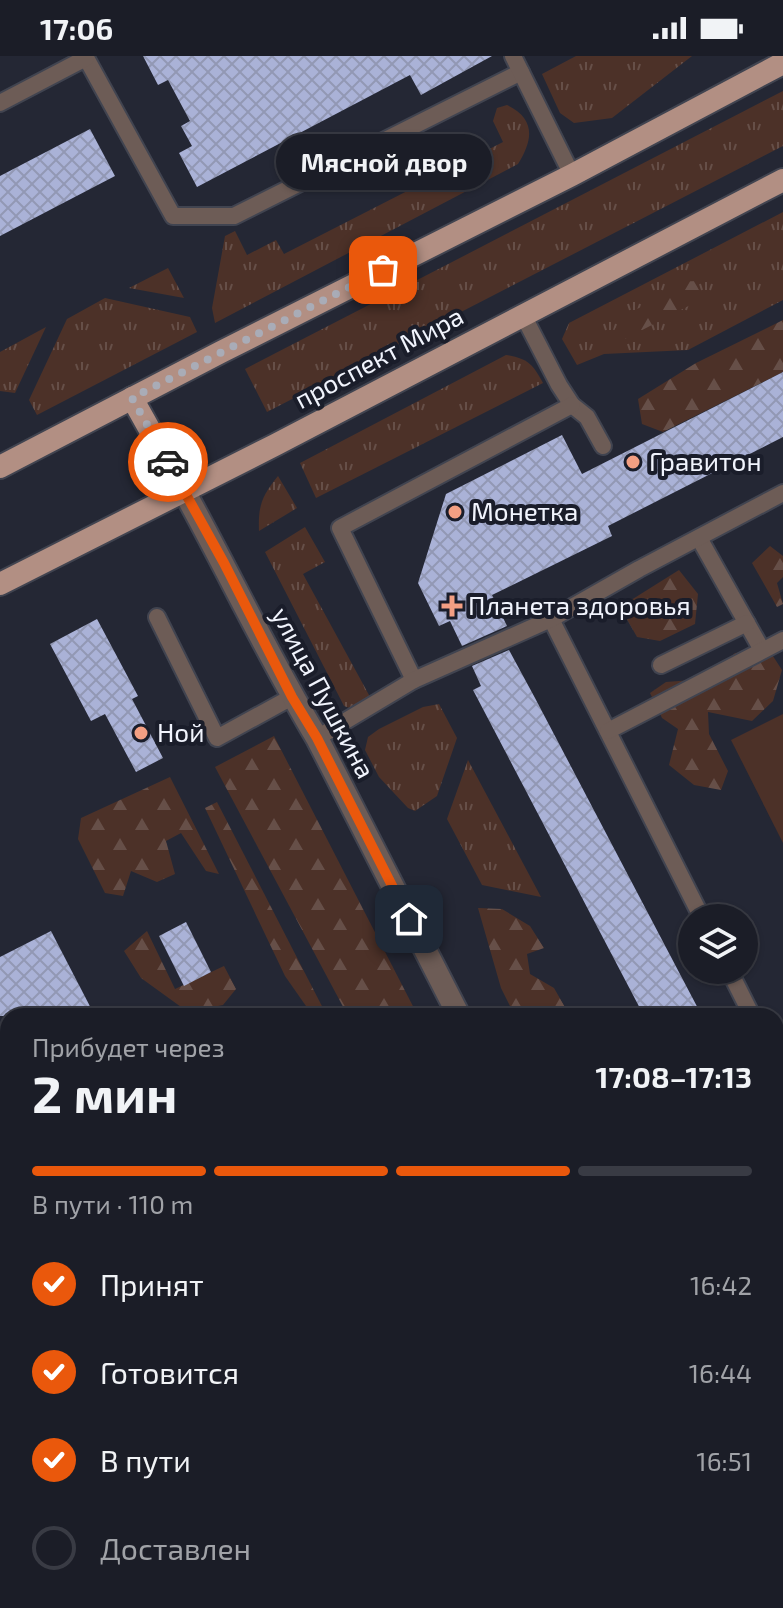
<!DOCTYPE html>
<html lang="ru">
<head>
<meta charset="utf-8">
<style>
	body { margin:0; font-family:"Exo 2",sans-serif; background:#24262f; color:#f1f3f6; height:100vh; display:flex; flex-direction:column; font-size:30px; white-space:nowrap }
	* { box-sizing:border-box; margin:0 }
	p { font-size:26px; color:#a0a2a7 }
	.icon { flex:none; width:44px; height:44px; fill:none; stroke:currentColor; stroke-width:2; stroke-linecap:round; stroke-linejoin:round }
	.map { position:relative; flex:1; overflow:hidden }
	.side { position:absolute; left:0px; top:952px; width:784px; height:600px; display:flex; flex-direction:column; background:#1b1d27; border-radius:24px 24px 0 0; box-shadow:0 2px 6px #0004,0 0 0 2px #393b44 }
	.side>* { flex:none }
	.tools { position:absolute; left:678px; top:848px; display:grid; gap:16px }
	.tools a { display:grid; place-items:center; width:80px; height:80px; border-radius:50%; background:#1b1d27; box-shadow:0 2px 6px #0004,0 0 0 2px #393b44; font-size:40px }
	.pin { position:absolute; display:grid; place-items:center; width:68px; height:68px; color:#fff; margin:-34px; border-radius:16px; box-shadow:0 4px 12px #0006 }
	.courier { position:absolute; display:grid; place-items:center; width:80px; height:80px; margin:-40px; border:6px solid #ea580c; border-radius:50%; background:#fff; color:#222; box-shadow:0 2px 10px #0007 }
	.bubble { position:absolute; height:56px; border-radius:28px; background:#1b1d27; box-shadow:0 2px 6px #0004,0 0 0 2px #393b44; font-size:26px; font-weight:700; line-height:56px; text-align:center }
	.headline em { font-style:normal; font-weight:700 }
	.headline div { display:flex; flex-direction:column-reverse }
	.headline { display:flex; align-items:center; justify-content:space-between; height:136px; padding:0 32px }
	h1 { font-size:52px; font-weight:700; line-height:60px }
	.bar { display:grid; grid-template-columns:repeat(4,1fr); gap:12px 8px; align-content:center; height:96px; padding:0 32px }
	.bar i { height:10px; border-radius:6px; background:#393b44 }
	.bar .on { background:#ea580c }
	.bar p { grid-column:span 4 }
	ol { padding:0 32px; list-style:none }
	li { display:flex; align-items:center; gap:24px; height:88px }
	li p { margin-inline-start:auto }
	li .icon { padding:8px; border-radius:50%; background:#ea580c; color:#fff; stroke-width:4 }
	li:last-child { color:#a0a2a7 }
	li i { width:44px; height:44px; border:4px solid #393b44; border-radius:50% }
	.status { display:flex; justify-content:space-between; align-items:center; height:56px; padding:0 40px; background:#1b1d27; direction:ltr }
	.status svg { height:22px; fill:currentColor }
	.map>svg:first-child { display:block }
</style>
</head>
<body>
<div class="status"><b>17:06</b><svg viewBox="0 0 49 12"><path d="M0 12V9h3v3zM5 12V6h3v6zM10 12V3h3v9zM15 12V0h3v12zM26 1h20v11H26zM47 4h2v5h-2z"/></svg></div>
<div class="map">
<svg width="783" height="1552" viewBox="0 0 783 1552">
	<defs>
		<pattern id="grass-tufts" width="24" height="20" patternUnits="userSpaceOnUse" patternTransform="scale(2)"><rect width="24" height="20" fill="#4c3128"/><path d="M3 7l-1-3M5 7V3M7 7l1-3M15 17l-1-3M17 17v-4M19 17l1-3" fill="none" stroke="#664f48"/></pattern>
		<pattern id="forest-firs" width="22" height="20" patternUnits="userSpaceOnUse" patternTransform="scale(2)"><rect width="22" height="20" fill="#4c3128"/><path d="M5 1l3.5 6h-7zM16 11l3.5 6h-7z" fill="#664f48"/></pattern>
		<pattern id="building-cross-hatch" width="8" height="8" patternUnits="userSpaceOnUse" patternTransform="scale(2)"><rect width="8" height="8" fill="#aab2d7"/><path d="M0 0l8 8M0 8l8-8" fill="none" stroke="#9298b4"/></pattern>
	</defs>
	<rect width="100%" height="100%" fill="#242734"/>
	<g fill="url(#grass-tufts)">
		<polygon points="576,0 692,0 612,62 574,67 560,57 542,18"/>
		<polygon points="783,35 783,90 267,356 245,313"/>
		<path d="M 507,49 C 536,63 533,84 518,108 L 215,267 L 212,252 L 225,180 L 235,175 L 247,199 L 276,184 L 284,198 L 503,86 L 493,65 L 497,52 Z"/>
		<polygon points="783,156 783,244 688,294 604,298 577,309 562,283 569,267"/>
		<polygon points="168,212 184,242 129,232"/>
		<polygon points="105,242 190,261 197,276 37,359 29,344 67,263"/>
		<polygon points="46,271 15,337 0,335 0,296"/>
		<path d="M 506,299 C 529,303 532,308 543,327 L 316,442 L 300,407 Z"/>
		<path d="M 278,420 L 297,452 L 259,475 C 258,449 262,440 278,420 Z"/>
		<polygon points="305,471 325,506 303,518 375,650 360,656 344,650 265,496"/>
		<polygon points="439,648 457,682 437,740 415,755 408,752 379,721 365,694 368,681 379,673 423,651"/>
		<polygon points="468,704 541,841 482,829 447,763"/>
	</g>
	<g fill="url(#forest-firs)">
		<polygon points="698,225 700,244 623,284 610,281 623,260 663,240 671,226"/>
		<polygon points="783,264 783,316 663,376 642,368 638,343 696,307"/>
		<polygon points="770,490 783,500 783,521 777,527 783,548 777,551 752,507"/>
		<polygon points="679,514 698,538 695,568 660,585 637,581 620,551"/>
		<polygon points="769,594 782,614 773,645 752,665 708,656 709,678 728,715 721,734 694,729 669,709 678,673 662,662 650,637 666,626 705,623 735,597"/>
		<polygon points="274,680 418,960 348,960 215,711"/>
		<polygon points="170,721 219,818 206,815 181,777 166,785 175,818 157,826 131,815 123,840 105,837 78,783 81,762"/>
		<polygon points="217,746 327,960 313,960 285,920 205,752"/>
		<polygon points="478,852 502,853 530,870 544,892 527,898 530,918 554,932 570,960 515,960 501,932"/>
		<polygon points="147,875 175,933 224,910 236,933 223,949 188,956 141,922 124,895"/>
	</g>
	<polygon fill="#4c3128" points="783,658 783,787 731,684"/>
	<g fill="url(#building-cross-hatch)">
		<polygon points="143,0 492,0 421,39 410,19 197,131 179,97 192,90 181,70 190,65 168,24 158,29"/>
		<polygon points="90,73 115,120 0,180 0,120"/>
		<polygon points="783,316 783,381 608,470 612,480 492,539 507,570 462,590 450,565 439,570 418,527 446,438 562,379 582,418"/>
		<polygon points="97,563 138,640 132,643 163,702 136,716 105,658 91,665 50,588"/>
		<polygon points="509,594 535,642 702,960 644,960 473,634 481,630 472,610"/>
		<polygon points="186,866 211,916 184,930 159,880"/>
		<polygon points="51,875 95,960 0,960 0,901"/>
	</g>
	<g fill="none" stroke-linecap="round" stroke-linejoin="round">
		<g stroke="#414450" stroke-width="20">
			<g id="service">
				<polyline points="85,0 173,160 234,160 521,16"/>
				<polyline points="513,0 572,119"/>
				<polyline points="0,47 86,2"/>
				<polyline points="523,259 559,329 572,349 587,361 603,390"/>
				<polyline points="699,482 762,594"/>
				<polyline points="157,561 217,682 292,641"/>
				<polyline points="551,563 702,862"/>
				<polyline points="661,609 747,567"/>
				<polyline points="414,624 340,472 572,349"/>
				<polyline points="608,675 783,584"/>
				<polyline points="317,682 414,624 551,563 639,513 783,437"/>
				<polyline points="729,914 752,960"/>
				<polyline points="776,1008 783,1022"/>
				<polyline points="776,1174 783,1170"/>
				<polyline points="776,1265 783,1279"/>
				<polyline points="776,1336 783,1332"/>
				<polyline points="776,1450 783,1446"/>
				<polyline points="13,1552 29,1544"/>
				<polyline points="584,1552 599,1544"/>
			</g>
		</g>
		<g stroke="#414450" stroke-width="26">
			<g id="tertiary">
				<path d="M 184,435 C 229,517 269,602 317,682 L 459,960"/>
				<polyline points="760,1544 764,1552"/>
			</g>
		</g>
		<g stroke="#414450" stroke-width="26">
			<g id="primary">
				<polyline points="132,342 184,435"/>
				<polyline points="0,411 221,296 572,119 783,7"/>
				<polyline points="0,528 275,389 783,124"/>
			</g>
		</g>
		<use href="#service" stroke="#6d5c56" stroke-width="16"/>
		<use href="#tertiary" stroke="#6d5c56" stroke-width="22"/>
		<use href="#primary" stroke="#b28f83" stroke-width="22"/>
	</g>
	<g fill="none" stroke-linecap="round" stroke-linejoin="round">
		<polyline stroke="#a9acb7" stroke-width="8" stroke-dasharray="0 14.4" points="168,406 132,342 383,214"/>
		<polyline stroke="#ea580c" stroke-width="10" points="168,406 224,507 292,641 317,682 409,863"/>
	</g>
	<g fill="#f39f83" stroke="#1a1d2a" stroke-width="3">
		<circle cx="633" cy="406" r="8"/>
		<circle cx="455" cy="456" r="8"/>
		<path d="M448 538h8v8h8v8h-8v8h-8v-8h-8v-8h8z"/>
		<circle cx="141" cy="677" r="8"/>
	</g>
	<g text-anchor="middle" stroke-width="8" stroke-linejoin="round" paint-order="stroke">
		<g font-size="26" fill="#f1f4fd" stroke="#1a1d2a">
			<text transform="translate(379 302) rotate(-28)" y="9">проспект Мира</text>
			<text transform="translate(323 637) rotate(62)" y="9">улица Пушкина</text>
		</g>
		<g font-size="26" fill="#f1f4fd" stroke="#1a1d2a" text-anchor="start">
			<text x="649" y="415">Гравитон</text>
			<text x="471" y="465">Монетка</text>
			<text x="468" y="559">Планета здоровья</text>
			<text x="157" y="686">Ной</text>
		</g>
	</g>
</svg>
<div class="tools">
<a><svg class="icon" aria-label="layers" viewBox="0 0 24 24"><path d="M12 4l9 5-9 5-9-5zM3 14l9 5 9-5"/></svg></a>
</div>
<div class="pin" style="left:383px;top:214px;background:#ea580c"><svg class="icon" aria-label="bag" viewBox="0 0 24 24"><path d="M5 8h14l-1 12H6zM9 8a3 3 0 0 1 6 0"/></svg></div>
<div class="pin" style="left:409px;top:863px;background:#1f2937"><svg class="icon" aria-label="home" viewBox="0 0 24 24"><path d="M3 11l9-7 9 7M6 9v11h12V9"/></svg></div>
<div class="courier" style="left:168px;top:406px"><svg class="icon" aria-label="car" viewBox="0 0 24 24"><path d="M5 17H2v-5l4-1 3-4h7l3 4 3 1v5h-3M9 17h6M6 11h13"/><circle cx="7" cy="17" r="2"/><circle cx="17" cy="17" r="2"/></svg></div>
<div class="bubble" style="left:276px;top:78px;width:216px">Мясной двор</div>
<section class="side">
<div class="headline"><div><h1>2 мин</h1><p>Прибудет через</p></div><em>17:08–17:13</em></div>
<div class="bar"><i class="on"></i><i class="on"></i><i class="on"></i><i></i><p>В пути · 110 m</p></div>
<ol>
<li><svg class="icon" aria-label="check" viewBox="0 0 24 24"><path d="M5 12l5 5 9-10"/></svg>Принят<p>16:42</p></li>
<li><svg class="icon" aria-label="check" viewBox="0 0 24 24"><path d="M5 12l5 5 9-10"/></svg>Готовится<p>16:44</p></li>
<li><svg class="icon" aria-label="check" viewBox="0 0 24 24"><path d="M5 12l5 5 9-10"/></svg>В пути<p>16:51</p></li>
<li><i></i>Доставлен</li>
</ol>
</section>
</div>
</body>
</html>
